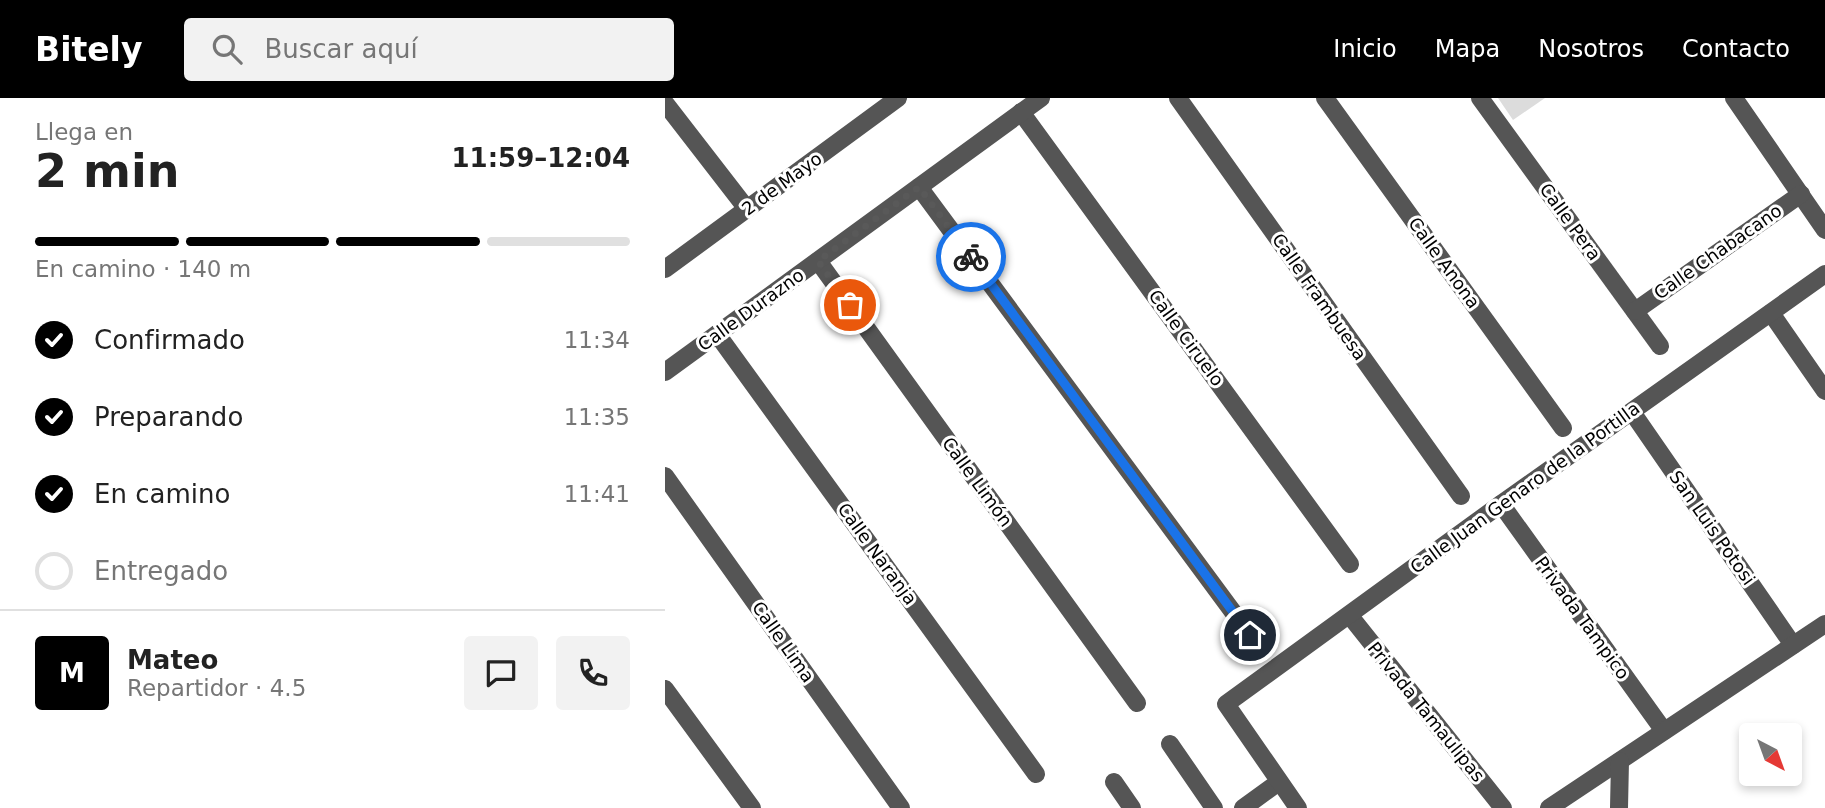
<!DOCTYPE html>
<html lang="es">
<head>
<meta charset="utf-8">
<style>
	body { margin:0; font-family:"DejaVu Sans",sans-serif; background:#f2f2f2; color:#222; height:100vh; display:flex; flex-direction:column; font-size:26px; white-space:nowrap }
	* { box-sizing:border-box; margin:0 }
	p { font-size:23px; color:#767676 }
	.icon { flex:none; width:38px; height:38px; fill:none; stroke:currentColor; stroke-width:2; stroke-linecap:round; stroke-linejoin:round }
	.map { position:relative; flex:1; overflow:hidden }
	.details { display:flex; flex-direction:column; background:#fff; width:665px }
	.details>* { flex:none }
	.needle { width:46px; rotate:139deg }
	.buttons { position:absolute; left:1074px; top:625px; display:grid; gap:14px }
	.buttons a { display:grid; place-items:center; width:63px; height:63px; border-radius:7px; background:#fff; box-shadow:0 4px 10px #0003; font-size:35px }
	.pin { position:absolute; display:grid; place-items:center; width:60px; height:60px; color:#fff; margin:-30px; border:4px solid #fff; border-radius:50%; box-shadow:0 2px 7px #0007 }
	.courier { position:absolute; display:grid; place-items:center; width:70px; height:70px; margin:-35px; border:5px solid #1a73e8; border-radius:50%; background:#fff; color:#222; box-shadow:0 2px 9px #0007 }
	.headline em { font-style:normal; font-weight:700 }
	.headline div { display:flex; flex-direction:column-reverse }
	.headline { display:flex; align-items:center; justify-content:space-between; height:119px; padding:0 35px }
	h1 { font-size:46px; font-weight:700; line-height:52px }
	.bar { display:grid; grid-template-columns:repeat(4,1fr); gap:10px 7px; align-content:center; height:84px; padding:0 35px }
	.bar i { height:9px; border-radius:5px; background:#e0e0e0 }
	.bar .selected { background:#000 }
	.bar p { grid-column:span 4 }
	.line { display:flex; align-items:center; gap:18px; padding:0 35px; border-top:2px solid #e0e0e0 }
	.line div { flex:1 }
	.round { display:grid; place-items:center; flex:none; width:74px; height:74px; border-radius:7px; background:#f2f2f2 }
	ol { padding:0 35px; list-style:none }
	li { display:flex; align-items:center; gap:21px; height:77px }
	li p { margin-inline-start:auto }
	li .icon { padding:7px; border-radius:50%; background:#000; color:#fff; stroke-width:4 }
	li:last-child { color:#767676 }
	li i { width:38px; height:38px; border:4px solid #e0e0e0; border-radius:50% }
	header { display:flex; align-items:center; gap:42px; box-sizing:border-box; height:98px; padding:0 35px; background:#000; color:#fff }
	header strong { font-size:33px }
	nav { display:flex; gap:38px; margin-inline-start:auto; font-size:24px }
	.search { width:490px; height:63px; background:#f2f2f2; display:flex; align-items:center; gap:18px; box-sizing:border-box; padding:0 24px; border-radius:7px; color:#767676; font-size:26px }
	main { display:flex; flex:1; min-height:0 }
	.map>svg:first-child { display:block }
</style>
</head>
<body>
<header>
<strong>Bitely</strong>
<div class="search"><svg class="icon" aria-label="search" viewBox="0 0 24 24"><circle cx="10" cy="10" r="6"/><path d="M15 15l6 6"/></svg>Buscar aquí</div>
<nav><a>Inicio</a><a>Mapa</a><a>Nosotros</a><a>Contacto</a></nav>
</header>
<main>
<section class="details">
<div class="headline"><div><h1>2 min</h1><p>Llega en</p></div><em>11:59–12:04</em></div>
<div class="bar"><i class="selected"></i><i class="selected"></i><i class="selected"></i><i></i><p>En camino · 140 m</p></div>
<ol>
<li><svg class="icon" aria-label="check" viewBox="0 0 24 24"><path d="M5 12l5 5 9-10"/></svg>Confirmado<p>11:34</p></li>
<li><svg class="icon" aria-label="check" viewBox="0 0 24 24"><path d="M5 12l5 5 9-10"/></svg>Preparando<p>11:35</p></li>
<li><svg class="icon" aria-label="check" viewBox="0 0 24 24"><path d="M5 12l5 5 9-10"/></svg>En camino<p>11:41</p></li>
<li><i></i>Entregado</li>
</ol>
<div class="line" style="height:126px"><b class="round" style="background:#000;color:#fff">M</b><div><b>Mateo</b><p>Repartidor · 4.5</p></div><a class="round"><svg class="icon" aria-label="chat" viewBox="0 0 24 24"><path d="M4 5h16v11H9l-5 4z"/></svg></a><a class="round"><svg class="icon" aria-label="phone" viewBox="0 0 24 24"><path d="M5 4h4l2 5-3 2q2 4 5 5l2-3 5 2v4C11 20 4 13 5 4z"/></svg></a></div>
</section>
<div class="map">
<svg width="1160" height="710" viewBox="0 0 1160 710">
	<rect width="100%" height="100%" fill="#fff"/>
	<polygon fill="#dcdcdc" points="833,0 880,0 848,22"/>
	<g fill="none" stroke-linecap="round" stroke-linejoin="round">
		<g stroke="#555" stroke-width="18">
			<polyline points="513,0 796,398"/>
			<polyline points="660,0 898,330"/>
			<polyline points="815,0 995,248"/>
			<polyline points="1069,0 1160,132"/>
			<polyline points="0,5 82,111"/>
			<polyline points="356,14 685,466"/>
			<polyline points="254,89 585,537"/>
			<polyline points="153,163 472,605"/>
			<polyline points="0,171 233,0"/>
			<polyline points="970,213 1136,96"/>
			<polyline points="1106,215 1160,293"/>
			<polyline points="52,236 371,676"/>
			<polyline points="0,274 376,0"/>
			<polyline points="967,314 1128,547"/>
			<polyline points="0,378 236,710"/>
			<polyline points="836,406 999,633"/>
			<polyline points="685,518 838,710"/>
			<polyline points="0,591 87,710"/>
			<polyline points="505,646 549,710"/>
			<polyline points="449,684 467,710"/>
			<polyline points="578,710 607,689"/>
			<polyline points="633,710 561,606 836,406 1160,176"/>
			<polyline points="884,710 1160,526"/>
			<polyline points="954,710 955,663"/>
		</g>
	</g>
	<g fill="none" stroke-linecap="round" stroke-linejoin="round">
		<polyline stroke="#595959" stroke-width="7" stroke-dasharray="0 12.6" points="185,207 153,163 254,89 306,159"/>
		<polyline stroke="#1a73e8" stroke-width="9" points="306,159 585,537"/>
	</g>
	<g text-anchor="middle" stroke-width="6" stroke-linejoin="round" paint-order="stroke">
		<g font-size="18" fill="#000" stroke="#fff">
			<text transform="translate(117 86) rotate(-36)" y="6">2 de Mayo</text>
			<text transform="translate(905 124) rotate(54)" y="6">Calle Pera</text>
			<text transform="translate(1053 154) rotate(-35)" y="6">Calle Chabacano</text>
			<text transform="translate(779 165) rotate(54)" y="6">Calle Anona</text>
			<text transform="translate(654 199) rotate(55)" y="6">Calle Frambuesa</text>
			<text transform="translate(86 212) rotate(-36)" y="6">Calle Durazno</text>
			<text transform="translate(521 240) rotate(54)" y="6">Calle Ciruelo</text>
			<text transform="translate(312 384) rotate(54)" y="6">Calle Limón</text>
			<text transform="translate(860 390) rotate(-36)" y="6">Calle Juan Genaro de la Portilla</text>
			<text transform="translate(1047 430) rotate(55)" y="6">San Luis Potosi</text>
			<text transform="translate(212 456) rotate(54)" y="6">Calle Naranja</text>
			<text transform="translate(917 520) rotate(54)" y="6">Privada Tampico</text>
			<text transform="translate(118 544) rotate(55)" y="6">Calle Lima</text>
			<text transform="translate(761 614) rotate(51)" y="6">Privada Tamaulipas</text>
		</g>
	</g>
</svg>
<div class="buttons">
<a><svg class="needle" viewBox="-14 -14 28 28"><path d="M0-13l5 13h-10z" fill="#e53935"/><path d="M0 13l5-13h-10z" fill="#767676"/></svg></a>
</div>
<div class="pin" style="left:185px;top:207px;background:#ea580c"><svg class="icon" aria-label="bag" viewBox="0 0 24 24"><path d="M5 8h14l-1 12H6zM9 8a3 3 0 0 1 6 0"/></svg></div>
<div class="pin" style="left:585px;top:537px;background:#1f2937"><svg class="icon" aria-label="home" viewBox="0 0 24 24"><path d="M3 11l9-7 9 7M6 9v11h12V9"/></svg></div>
<div class="courier" style="left:306px;top:159px"><svg class="icon" aria-label="bike" viewBox="0 0 24 24"><circle cx="6" cy="16" r="4"/><circle cx="18" cy="16" r="4"/><path d="M6 16l4-8h5l3 8M10 8l3 8H6M13 5h3"/></svg></div>
</div>
</main>
</body>
</html>
